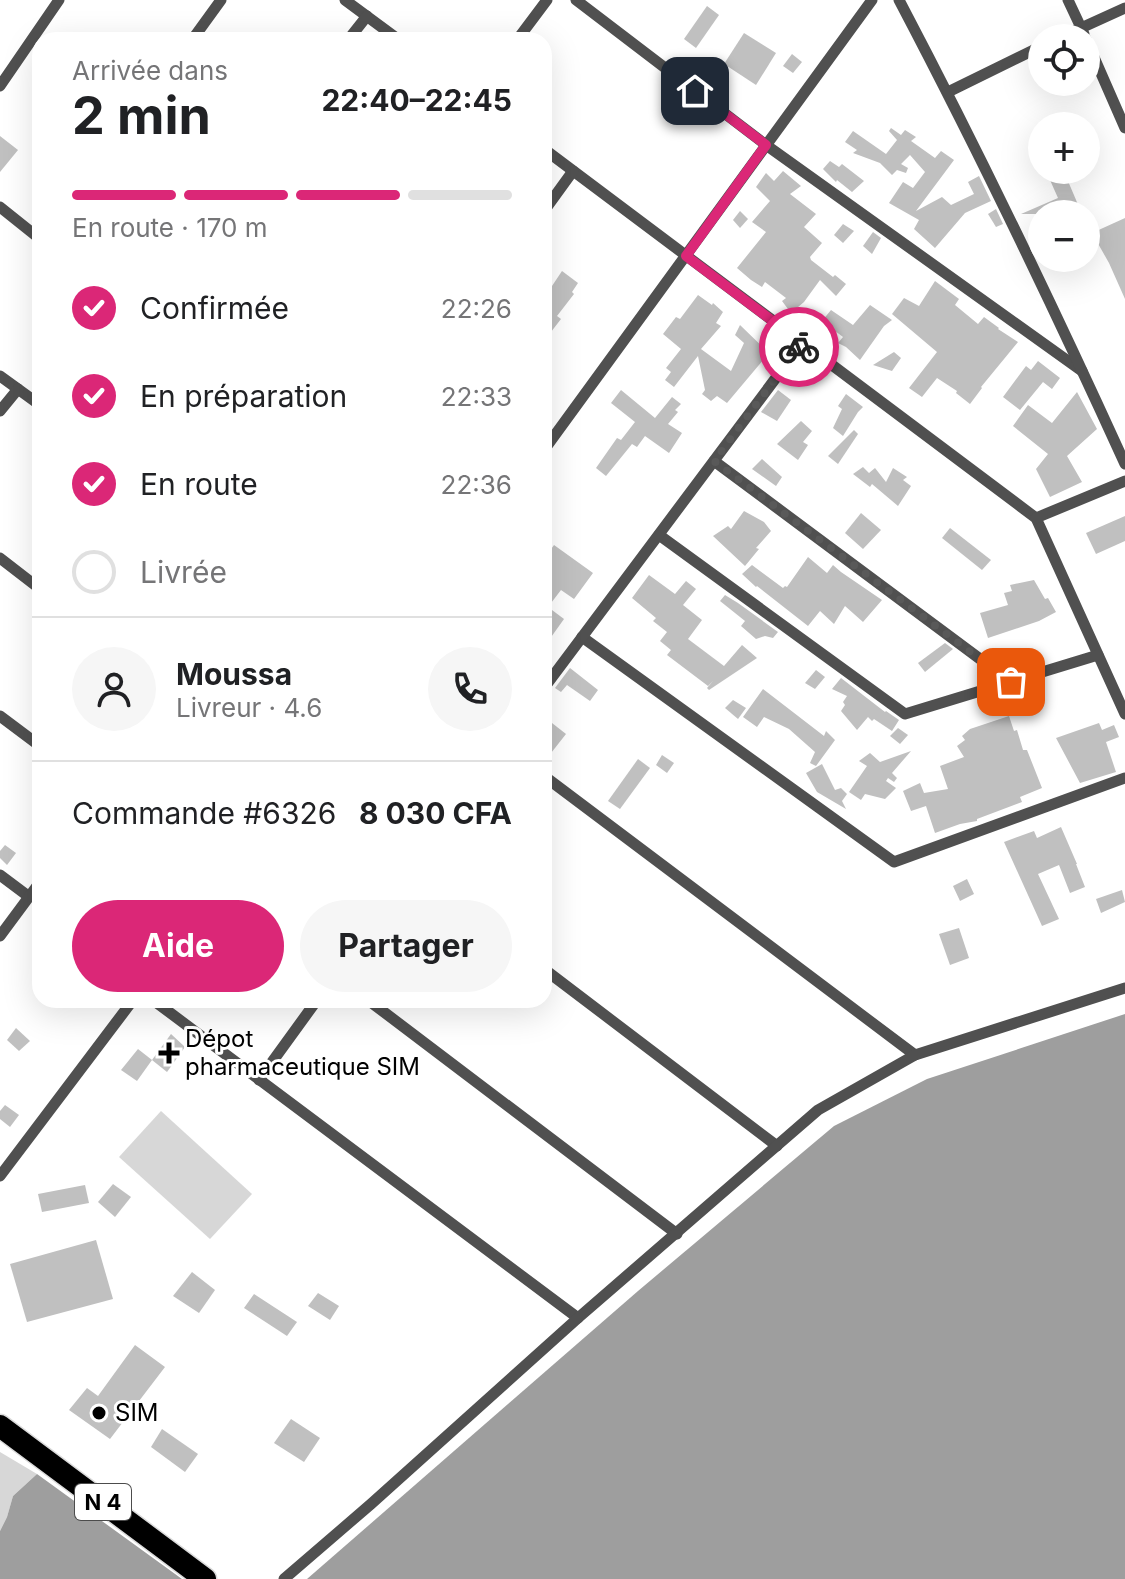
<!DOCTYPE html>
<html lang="fr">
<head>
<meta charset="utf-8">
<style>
	body { margin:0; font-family:Inter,sans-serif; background:#f6f6f6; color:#202124; height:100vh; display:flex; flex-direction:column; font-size:30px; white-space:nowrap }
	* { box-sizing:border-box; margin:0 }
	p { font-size:26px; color:#757577 }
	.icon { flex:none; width:44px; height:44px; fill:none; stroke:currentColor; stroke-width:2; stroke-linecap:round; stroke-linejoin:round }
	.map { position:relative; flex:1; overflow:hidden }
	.side { position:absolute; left:32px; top:32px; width:520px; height:976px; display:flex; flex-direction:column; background:#fff; border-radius:24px; box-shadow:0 8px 32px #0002 }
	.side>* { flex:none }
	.tools { position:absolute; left:1028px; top:24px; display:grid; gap:16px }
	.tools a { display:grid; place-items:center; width:72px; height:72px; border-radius:50%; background:#fff; box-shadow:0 8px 32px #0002; font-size:40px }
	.pin { position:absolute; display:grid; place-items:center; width:68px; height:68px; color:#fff; margin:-34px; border-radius:16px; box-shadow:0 4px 12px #0006 }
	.courier { position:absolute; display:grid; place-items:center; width:80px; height:80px; margin:-40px; border:6px solid #db2777; border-radius:50%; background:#fff; color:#222; box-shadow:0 2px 10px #0007 }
	.overview em { font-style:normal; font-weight:700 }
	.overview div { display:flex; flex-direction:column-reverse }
	.overview { display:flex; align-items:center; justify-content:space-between; height:136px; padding:0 40px }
	h1 { font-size:52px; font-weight:700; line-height:60px }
	.bar { display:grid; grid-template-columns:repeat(4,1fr); gap:12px 8px; align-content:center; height:96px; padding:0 40px }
	.bar i { height:10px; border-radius:6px; background:#e0e0e0 }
	.bar .active { background:#db2777 }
	.bar p { grid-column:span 4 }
	.line { display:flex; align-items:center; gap:20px; padding:0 40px; border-top:2px solid #e0e0e0 }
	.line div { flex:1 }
	.round { display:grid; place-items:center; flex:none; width:84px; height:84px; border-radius:42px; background:#f6f6f6 }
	ol { padding:0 40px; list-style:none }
	li { display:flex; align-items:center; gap:24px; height:88px }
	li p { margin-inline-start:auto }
	li .icon { padding:8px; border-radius:50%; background:#db2777; color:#fff; stroke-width:4 }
	li:last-child { color:#757577 }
	li i { width:44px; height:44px; border:4px solid #e0e0e0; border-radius:50% }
	.primary-button { display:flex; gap:16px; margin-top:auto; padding:16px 40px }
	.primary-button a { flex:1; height:92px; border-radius:48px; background:#db2777; color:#fff; font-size:32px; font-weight:700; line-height:92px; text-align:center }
	.primary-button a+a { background:#f6f6f6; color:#202124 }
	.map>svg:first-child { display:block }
</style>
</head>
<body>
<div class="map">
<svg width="1125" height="1579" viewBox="0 0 1125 1579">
	<rect width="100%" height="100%" fill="#fff"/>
	<g fill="#d7d7d7">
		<polygon points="161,1111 252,1194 210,1239 119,1157"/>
		<polygon points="0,1452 37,1474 13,1496 7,1517 0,1531"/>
	</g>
	<g fill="#9e9e9e">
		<polygon points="1125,1014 1125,1579 307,1579 638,1291 834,1126 927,1079"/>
		<polygon points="37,1474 182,1579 0,1579 0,1531 7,1517 13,1496"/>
	</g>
	<g fill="#c0c0c0">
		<polygon points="707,6 719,15 696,48 684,39"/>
		<polygon points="744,33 776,53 756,85 724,64"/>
		<polygon points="792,54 802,62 793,73 783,66"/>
		<polygon points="891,128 901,135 905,130 916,137 911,141 935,158 941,151 954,160 916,211 942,197 951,205 974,194 968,182 979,176 991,201 965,213 935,248 914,229 919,220 889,203 903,182 913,188 925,172 910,155 901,164 908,168 906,173 897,170 892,175 880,163 853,153 857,150 845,142 853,131 886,154 897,140 889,131"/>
		<polygon points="0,136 18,150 0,172"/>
		<polygon points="830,161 839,167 842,164 864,181 852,192 837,180 836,182 823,169"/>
		<polygon points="783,171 801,186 790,194 816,214 804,227 822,243 810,257 811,260 833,277 835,275 846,284 836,296 820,280 804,302 791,313 782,301 786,298 765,282 762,287 751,280 737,268 766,232 752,222 770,201 756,187 766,173 774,181"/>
		<polygon points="1065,174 1082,214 1021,214 1058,198 1050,180"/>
		<polygon points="996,209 1003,224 996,227 988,214"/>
		<polygon points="740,211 748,219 740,228 733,220"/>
		<polygon points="1125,218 1125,299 1109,263 1092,233"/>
		<polygon points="843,224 854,231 843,243 834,235"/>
		<polygon points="873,232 881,238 872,254 863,246"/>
		<polygon points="562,271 578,283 572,292 574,294 557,316 561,319 544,341 544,298"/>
		<polygon points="935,281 959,299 955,305 978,324 984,317 999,328 998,329 1018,342 981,387 982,388 970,404 956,393 957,391 937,378 922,397 909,388 937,352 892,314 904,298 919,306"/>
		<polygon points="698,295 712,305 713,303 723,312 716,323 721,326 701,349 731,371 744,343 735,335 740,325 769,353 727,403 717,396 711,401 702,394 705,390 698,356 674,387 665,380 671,372 666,368 681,349 663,334 676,317 680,319"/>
		<polygon points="870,305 892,320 884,326 860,360 846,347 838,343 843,337 822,321 831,310 853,325"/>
		<polygon points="894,352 901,358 892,371 873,365"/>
		<polygon points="1038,361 1060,378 1052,389 1043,382 1020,410 1003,397 1026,366 1031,370"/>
		<polygon points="621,390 655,418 672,397 681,404 675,410 678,412 668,424 682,433 669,453 645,436 637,447 632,444 606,476 596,468 617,438 621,440 635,422 611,403"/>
		<polygon points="778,390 791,400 777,421 761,412"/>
		<polygon points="1077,392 1097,429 1067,456 1082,482 1050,497 1036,469 1048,454 1013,426 1028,405 1052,423"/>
		<polygon points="846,394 863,407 858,412 843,436 833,428 842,409 838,406"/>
		<polygon points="801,421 812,431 803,442 808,445 798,460 777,444"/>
		<polygon points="854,430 858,434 838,464 828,456"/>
		<polygon points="762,459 782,477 776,486 752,469"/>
		<polygon points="863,467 869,473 875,468 886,482 893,468 907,477 903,480 911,486 898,506 872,484 870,487 853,474"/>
		<polygon points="744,511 764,522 771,531 756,548 759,549 745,566 713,536 728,526 731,529"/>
		<polygon points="861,513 881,530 863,549 845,533"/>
		<polygon points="1125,516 1125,541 1096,554 1086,533"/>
		<polygon points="950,528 991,560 982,570 942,538"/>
		<polygon points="554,545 593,573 574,599 561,590 548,607 564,619 544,647 544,559"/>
		<polygon points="808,557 827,573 833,565 841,572 882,600 863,622 845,606 834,624 820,611 808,626 757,586 756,587 742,574 752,565 783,588 785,586 787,587"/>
		<polygon points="649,575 675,594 686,581 696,589 683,605 702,620 688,639 724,666 742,645 757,658 709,690 707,688 713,681 708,686 667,655 671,650 660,641 667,632 653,621 656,618 632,598"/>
		<polygon points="1034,580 1045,599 1048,598 1056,612 1039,621 988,638 980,613 1008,605 1004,593 1012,591 1010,585"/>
		<polygon points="725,595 738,603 778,632 773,638 765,636 756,639 741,626 745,621 720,601"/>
		<polygon points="945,643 953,649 925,672 918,663"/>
		<polygon points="570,668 598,690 590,701 567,685 561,692 555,688"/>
		<polygon points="816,670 825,677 815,689 805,683"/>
		<polygon points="841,678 885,712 886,711 899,720 892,731 874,719 872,721 868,717 857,730 841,711 845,705 843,702 847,696 832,689"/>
		<polygon points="763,689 824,736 826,731 835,740 816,766 810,763 815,752 789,729 764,717 757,727 743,717"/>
		<polygon points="733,700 746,708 738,719 725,708"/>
		<polygon points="1009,716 1014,731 1017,730 1023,750 1027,750 1042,788 1020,797 1022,802 977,819 977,821 960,824 935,833 926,806 911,811 903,791 920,783 924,793 948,789 940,766 964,757 957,746 965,740 962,736 970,729"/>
		<polygon points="552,723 566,734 544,762 544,734"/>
		<polygon points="1099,723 1102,730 1114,725 1119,737 1106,742 1116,772 1080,783 1056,738"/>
		<polygon points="898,728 908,735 900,744 890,736"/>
		<polygon points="911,751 892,773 897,778 894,782 888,778 886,781 896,788 885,799 865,794 861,800 849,792 867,766 859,761 870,753 880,762"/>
		<polygon points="662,755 674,763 667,773 656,765"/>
		<polygon points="638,759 650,768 620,809 608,801"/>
		<polygon points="822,764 835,790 841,788 847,794 842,801 846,809 817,792 806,773"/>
		<polygon points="1061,827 1077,864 1076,864 1085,887 1070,893 1059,865 1038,874 1059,919 1042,926 1004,842 1034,831 1037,838"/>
		<polygon points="5,845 16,853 7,865 0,858 0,851"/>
		<polygon points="967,879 974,894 960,901 953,886"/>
		<polygon points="1122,890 1125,902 1101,913 1096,899"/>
		<polygon points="959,928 969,958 950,965 939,934"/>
		<polygon points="16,1028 30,1041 19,1051 7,1040"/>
		<polygon points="171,1034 185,1047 167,1072 152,1060"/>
		<polygon points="138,1049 152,1060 137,1081 121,1070"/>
		<polygon points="5,1105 19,1115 10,1127 0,1119 0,1111"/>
		<polygon points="113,1184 131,1197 115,1217 98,1202"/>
		<polygon points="85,1185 89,1203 42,1212 38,1194"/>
		<polygon points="96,1240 113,1299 27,1322 10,1264"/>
		<polygon points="192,1272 215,1290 199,1313 173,1296"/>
		<polygon points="318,1293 339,1306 330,1320 308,1306"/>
		<polygon points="254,1294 297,1322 287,1336 244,1308"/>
		<polygon points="135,1345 165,1367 110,1439 69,1410 87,1388 98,1396"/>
		<polygon points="291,1419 320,1438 304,1462 274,1443"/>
		<polygon points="162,1429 198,1454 185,1472 151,1447"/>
	</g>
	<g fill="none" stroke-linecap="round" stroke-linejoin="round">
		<g stroke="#dbdbdb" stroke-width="25">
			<polyline id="highway" points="0,1426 205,1579"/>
		</g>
		<g stroke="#505050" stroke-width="11">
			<polyline points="345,0 399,40"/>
			<polyline points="576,0 766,145 1082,371"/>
			<path d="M 899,0 C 979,152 1054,308 1125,464"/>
			<polyline points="1068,0 1084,34"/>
			<polyline points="1059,38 1125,8"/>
			<polyline points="1086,39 1125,128"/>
			<polyline points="192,40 221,0"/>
			<polyline points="348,40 367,16"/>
			<polyline points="517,40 547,0"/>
			<polyline points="0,86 59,0"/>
			<polyline points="948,92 1042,46"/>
			<polyline points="544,149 1036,518 1125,714"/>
			<polyline points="0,207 40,239"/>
			<polyline points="544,211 573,171"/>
			<polyline points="0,376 40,405"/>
			<polyline points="0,411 18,389"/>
			<polyline points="544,450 872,0"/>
			<polyline points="714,461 1011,682"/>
			<polyline points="1036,518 1125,481"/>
			<polyline points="659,535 905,714 1098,655"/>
			<polyline points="0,558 40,589"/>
			<polyline points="582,637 894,862 1125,778"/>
			<polyline points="544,688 802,343"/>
			<polyline points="0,716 40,746"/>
			<polyline points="544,776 915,1055"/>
			<polyline points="0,875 28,896"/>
			<polyline points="0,936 40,882"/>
			<polyline points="544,969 777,1146"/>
			<polyline points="153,1000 578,1318"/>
			<polyline points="368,1000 677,1234"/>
			<polyline points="259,1080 317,1000"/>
			<polyline points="0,1176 133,1000"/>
			<polyline points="284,1579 371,1504 578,1318 818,1110 915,1055 1125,988"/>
		</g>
		<use href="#highway" stroke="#000" stroke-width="22"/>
	</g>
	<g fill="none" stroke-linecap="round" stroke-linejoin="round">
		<polyline stroke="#595959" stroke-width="8" stroke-dasharray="0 14.4" points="799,347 714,461 1011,682"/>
		<polyline stroke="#db2777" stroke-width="10" points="695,91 766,145 686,256 802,343 799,347"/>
	</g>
	<g fill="#000" stroke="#fff" stroke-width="3">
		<path d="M165 1041h8v8h8v8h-8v8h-8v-8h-8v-8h8z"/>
		<circle cx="99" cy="1413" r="8"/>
	</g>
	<g text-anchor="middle" stroke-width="6" stroke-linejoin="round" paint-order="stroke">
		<rect fill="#fff" stroke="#4c4c4c" stroke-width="2" x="75" y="1484" width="56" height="36" rx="6"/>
		<g font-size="22" font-weight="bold" fill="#000">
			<text x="103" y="1510">N 4</text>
		</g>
		<g font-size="24" fill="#000" stroke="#fff" text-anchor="start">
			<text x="185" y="1047">Dépot<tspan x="185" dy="28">pharmaceutique SIM</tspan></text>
			<text x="115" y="1421">SIM</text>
		</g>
	</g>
</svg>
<div class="tools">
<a><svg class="icon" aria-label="locate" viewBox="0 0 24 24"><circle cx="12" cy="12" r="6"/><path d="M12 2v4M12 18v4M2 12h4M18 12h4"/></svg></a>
<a>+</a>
<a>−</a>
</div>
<div class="pin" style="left:1011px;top:682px;background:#ea580c"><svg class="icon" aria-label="bag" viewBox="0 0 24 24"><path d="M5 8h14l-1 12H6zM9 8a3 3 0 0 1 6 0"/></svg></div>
<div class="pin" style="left:695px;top:91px;background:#1f2937"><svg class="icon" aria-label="home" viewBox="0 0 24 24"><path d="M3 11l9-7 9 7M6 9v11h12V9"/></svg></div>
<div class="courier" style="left:799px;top:347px"><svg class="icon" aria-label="bike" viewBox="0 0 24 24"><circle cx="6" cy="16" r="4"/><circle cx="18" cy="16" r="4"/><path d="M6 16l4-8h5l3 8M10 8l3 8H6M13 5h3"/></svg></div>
<section class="side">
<div class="overview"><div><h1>2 min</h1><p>Arrivée dans</p></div><em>22:40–22:45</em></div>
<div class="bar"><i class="active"></i><i class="active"></i><i class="active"></i><i></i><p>En route · 170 m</p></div>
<ol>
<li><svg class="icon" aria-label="check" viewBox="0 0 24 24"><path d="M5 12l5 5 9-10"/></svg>Confirmée<p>22:26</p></li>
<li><svg class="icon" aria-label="check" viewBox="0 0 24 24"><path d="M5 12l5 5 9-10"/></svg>En préparation<p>22:33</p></li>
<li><svg class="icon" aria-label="check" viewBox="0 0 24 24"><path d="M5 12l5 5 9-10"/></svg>En route<p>22:36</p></li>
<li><i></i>Livrée</li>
</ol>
<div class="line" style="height:144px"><a class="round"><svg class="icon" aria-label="person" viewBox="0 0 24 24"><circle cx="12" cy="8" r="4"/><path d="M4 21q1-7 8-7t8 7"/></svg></a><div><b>Moussa</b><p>Livreur · 4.6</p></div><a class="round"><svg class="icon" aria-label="phone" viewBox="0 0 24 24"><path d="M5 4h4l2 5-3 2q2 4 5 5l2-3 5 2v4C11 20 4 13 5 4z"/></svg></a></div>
<div class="line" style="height:104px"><div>Commande #6326</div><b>8 030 CFA</b></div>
<div class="primary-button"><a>Aide</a><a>Partager</a></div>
</section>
</div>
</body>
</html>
